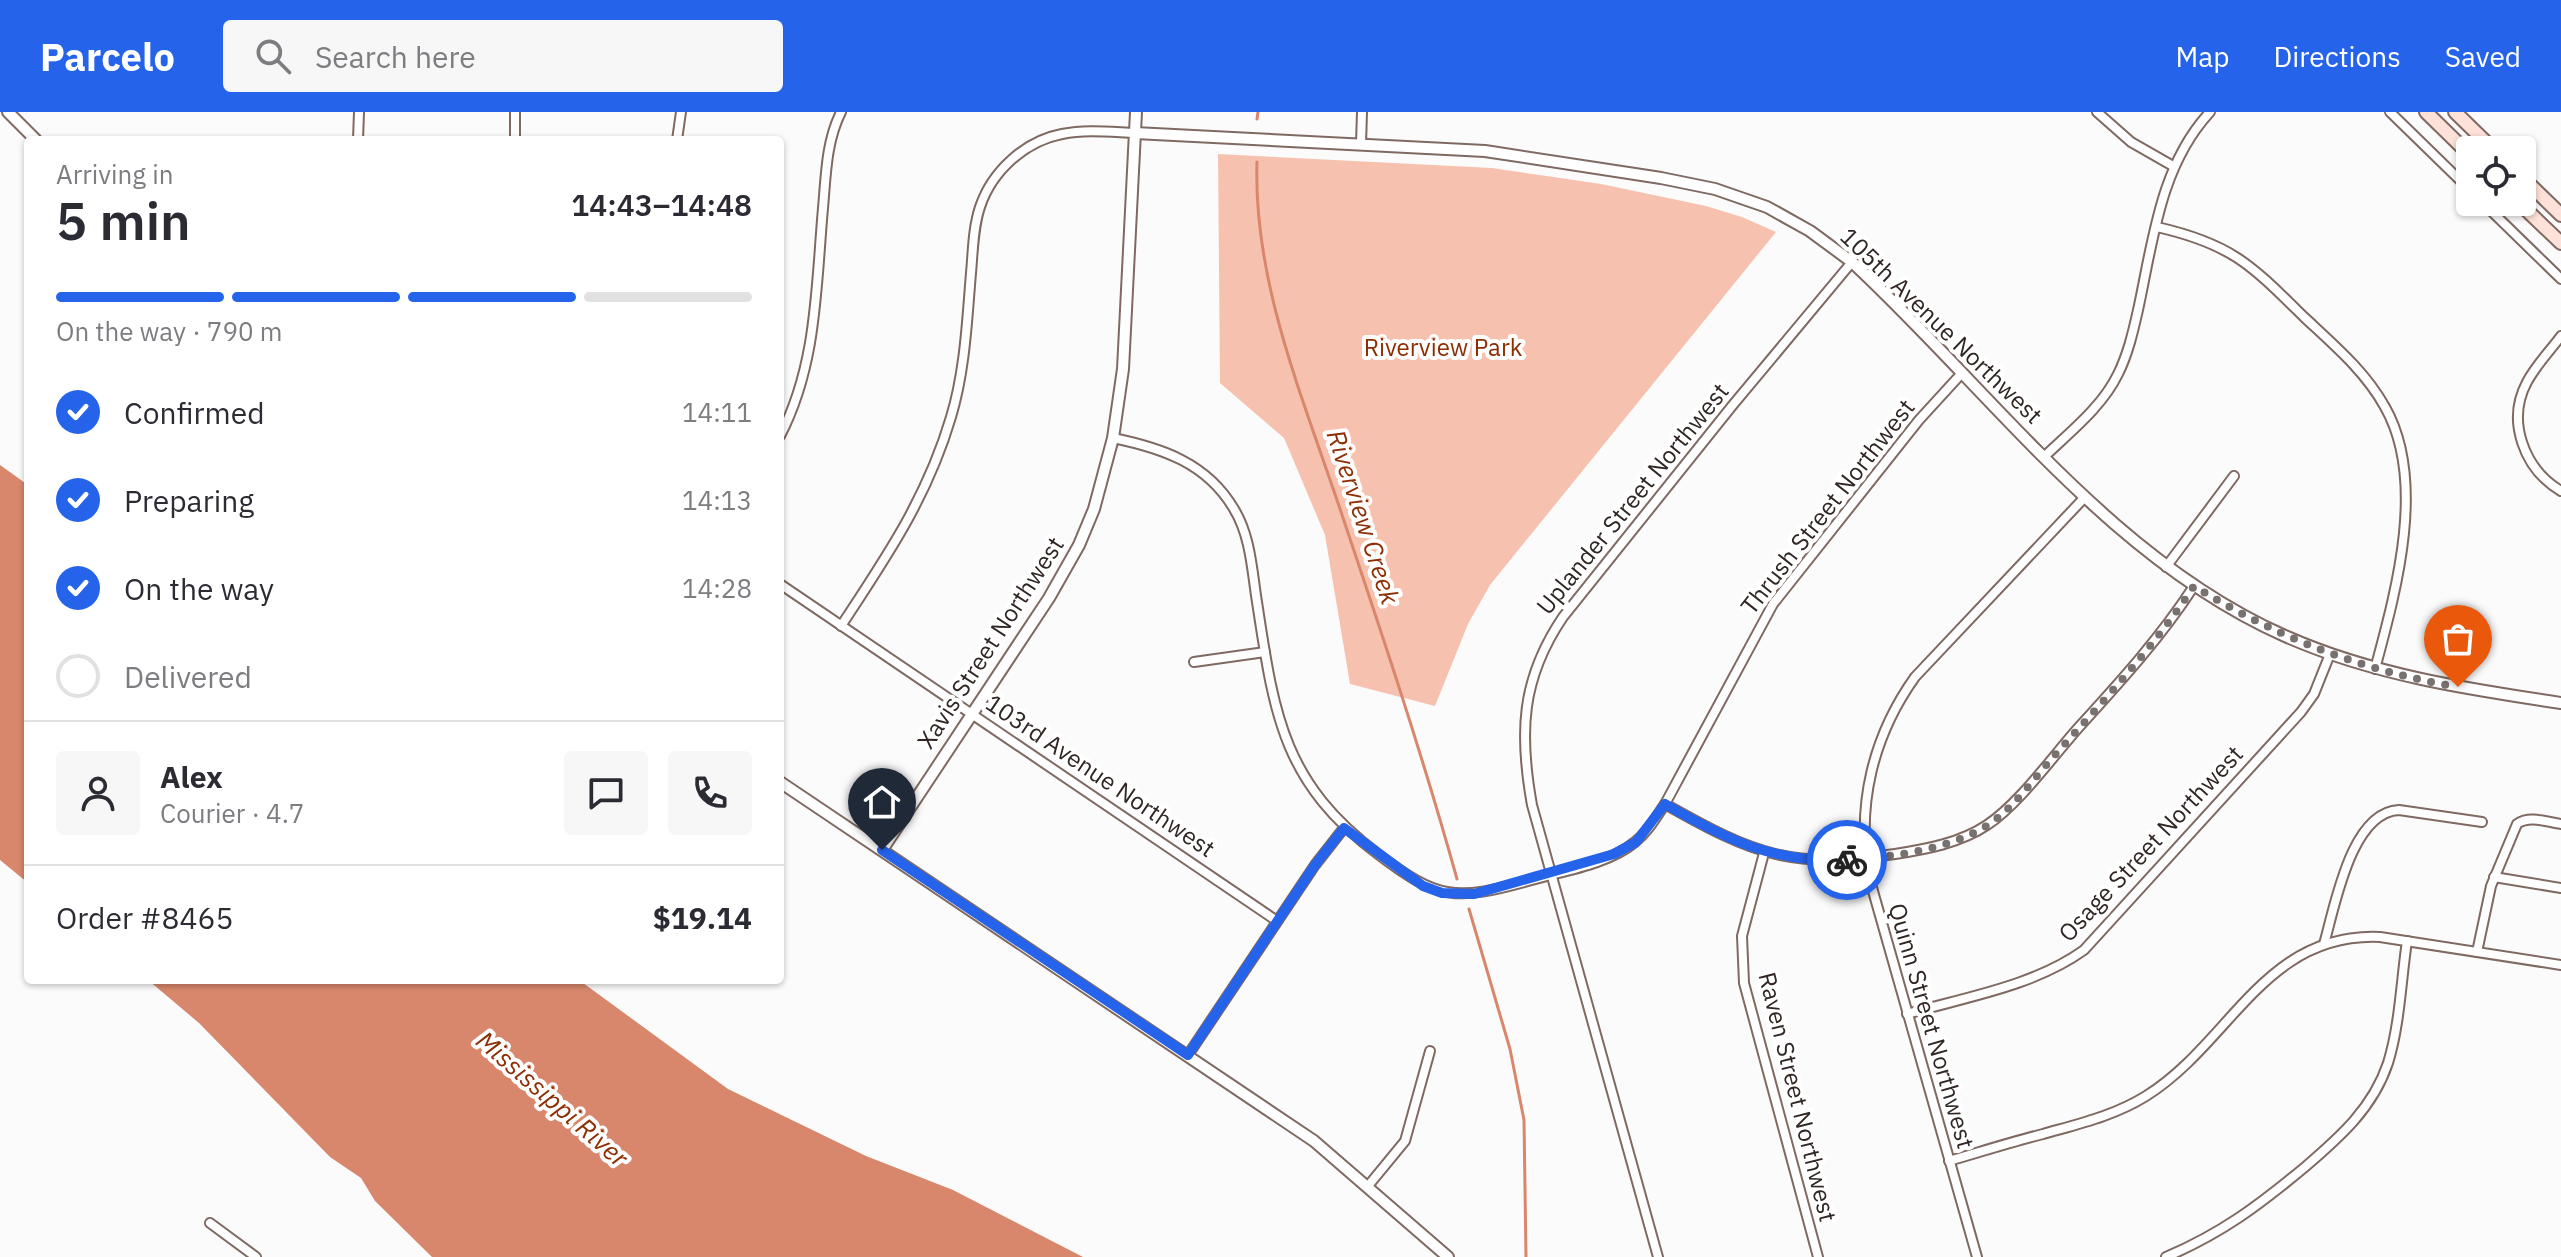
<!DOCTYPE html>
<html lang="en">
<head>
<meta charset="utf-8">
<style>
	body { margin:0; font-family:"IBM Plex Sans",sans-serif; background:#f7f7f7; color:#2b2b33; height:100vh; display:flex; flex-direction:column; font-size:30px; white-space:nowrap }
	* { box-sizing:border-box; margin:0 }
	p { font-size:26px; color:#7c7c81 }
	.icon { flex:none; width:44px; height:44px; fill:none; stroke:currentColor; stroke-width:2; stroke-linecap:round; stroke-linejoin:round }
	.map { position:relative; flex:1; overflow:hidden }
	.side { position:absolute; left:24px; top:24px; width:760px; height:848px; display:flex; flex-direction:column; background:#fff; border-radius:8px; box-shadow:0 2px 6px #0004 }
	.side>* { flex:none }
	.buttons { position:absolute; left:2456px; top:24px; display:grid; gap:16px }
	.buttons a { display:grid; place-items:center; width:80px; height:80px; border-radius:8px; background:#fff; box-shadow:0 2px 6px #0004; font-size:40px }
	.pin { position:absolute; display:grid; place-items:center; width:68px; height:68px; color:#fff; margin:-82px -34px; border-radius:50% 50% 50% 0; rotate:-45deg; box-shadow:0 0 8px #0007 }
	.pin .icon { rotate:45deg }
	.courier { position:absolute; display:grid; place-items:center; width:80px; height:80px; margin:-40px; border:6px solid #2563eb; border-radius:50%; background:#fff; color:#222; box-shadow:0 2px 10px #0007 }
	.summary em { font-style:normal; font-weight:600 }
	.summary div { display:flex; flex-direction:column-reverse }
	.summary { display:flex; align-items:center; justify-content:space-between; height:136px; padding:0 32px }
	h1 { font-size:52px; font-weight:600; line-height:60px }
	.bar { display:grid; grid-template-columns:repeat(4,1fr); gap:12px 8px; align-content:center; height:96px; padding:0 32px }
	.bar i { height:10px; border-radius:6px; background:#e1e1e2 }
	.bar .selected { background:#2563eb }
	.bar p { grid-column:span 4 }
	.line { display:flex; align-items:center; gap:20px; padding:0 32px; border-top:2px solid #e1e1e2 }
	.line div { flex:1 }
	.round { display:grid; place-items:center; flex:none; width:84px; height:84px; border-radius:8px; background:#f7f7f7 }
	ol { padding:0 32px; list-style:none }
	li { display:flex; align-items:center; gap:24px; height:88px }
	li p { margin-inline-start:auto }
	li .icon { padding:8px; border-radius:50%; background:#2563eb; color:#fff; stroke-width:4 }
	li:last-child { color:#7c7c81 }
	li i { width:44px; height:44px; border:4px solid #e1e1e2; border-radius:50% }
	header { display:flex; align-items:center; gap:48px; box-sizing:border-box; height:112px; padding:0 40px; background:#2563eb; color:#fff }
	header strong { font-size:38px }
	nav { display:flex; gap:44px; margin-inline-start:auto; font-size:28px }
	.search { width:560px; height:72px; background:#f7f7f7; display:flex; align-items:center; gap:20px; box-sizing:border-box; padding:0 28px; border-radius:8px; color:#7c7c81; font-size:30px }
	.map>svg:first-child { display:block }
</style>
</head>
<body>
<header>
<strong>Parcelo</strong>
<div class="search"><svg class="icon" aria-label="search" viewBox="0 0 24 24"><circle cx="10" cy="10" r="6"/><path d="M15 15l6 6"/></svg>Search here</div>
<nav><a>Map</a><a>Directions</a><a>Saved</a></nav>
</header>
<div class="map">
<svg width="2561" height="1145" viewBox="0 0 2561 1145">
	<rect width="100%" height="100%" fill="#fbfbfb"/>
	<polygon fill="#f7c1af" points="1218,42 1492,56 1601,72 1706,94 1742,105 1776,120 1490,473 1468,512 1435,594 1350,572 1325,423 1284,326 1220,271"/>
	<g fill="#d8876c">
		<polygon points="0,353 28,373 28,771 0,748"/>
		<polygon points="148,868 579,868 728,977 866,1044 953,1078 1083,1145 432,1145 375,1089 361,1066 330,1045 199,911"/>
	</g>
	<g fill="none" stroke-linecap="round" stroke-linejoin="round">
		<g stroke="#d8876c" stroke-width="3">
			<polyline points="1257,7 1258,0"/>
			<path d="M 1257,50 C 1253,167 1301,281 1338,391 C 1380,516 1422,641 1457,767"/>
			<polyline points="1469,797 1510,937 1524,1008 1526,1145"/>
		</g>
		<g stroke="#7f6962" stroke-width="12">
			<g id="minor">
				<polyline points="2097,0 2131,30 2173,54"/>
				<polyline points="2390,0 2470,78"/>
				<polyline points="358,28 359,0"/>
				<polyline points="515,28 515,0"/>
				<polyline points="677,28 681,0"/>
				<polyline points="1361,32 1362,0"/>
				<polyline points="2482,90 2561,167"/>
				<path d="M 2157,115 C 2232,132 2251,153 2304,205 C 2334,233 2365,259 2385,295 C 2427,369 2396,479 2375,557"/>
				<path d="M 2561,224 C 2550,239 2536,253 2527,270 C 2506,309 2524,357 2561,379"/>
				<path d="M 780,324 C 817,253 816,175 823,96 C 826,63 826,30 841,0"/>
				<path d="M 1113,326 C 1162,336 1207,351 1234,397 C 1251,425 1252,459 1257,490 C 1274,601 1282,670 1378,742 C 1438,788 1456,789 1528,769 C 1562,759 1607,753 1635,730 C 1648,720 1656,705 1665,692 L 1773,492 L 1919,308 L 1962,261"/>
				<path d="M 2045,344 C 2071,319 2102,295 2118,262 C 2128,242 2133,220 2138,198 C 2153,129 2160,54 2210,0"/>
				<polyline points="2166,455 2234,364"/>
				<polyline points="780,472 1277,809"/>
				<path d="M 841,514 C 887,444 927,386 951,305 C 965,259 967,209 971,161 C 973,139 973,116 980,95 C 992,59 1025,29 1062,22 C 1086,17 1111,20 1135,21"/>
				<polyline points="1194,550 1265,540"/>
				<path d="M 1665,692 C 1755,743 1790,757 1895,742 C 1927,737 1960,731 1987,713 C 2019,692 2053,644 2079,615 C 2120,570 2161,525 2194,474"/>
				<polyline points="1764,741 1742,824 1744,871 1818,1145"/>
				<polyline points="2494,765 2561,776"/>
				<path d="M 2324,832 C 2335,794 2351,700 2399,698 L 2482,710"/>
				<path d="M 2477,840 L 2491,774 L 2517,712 C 2529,703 2547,710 2561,712"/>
				<path d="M 1907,902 C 1966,885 2034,874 2084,838 L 2301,600 L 2314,582 L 2330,542"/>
				<polyline points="1188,943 1315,753 1344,716"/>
				<path d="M 1949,1049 C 1980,1040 2011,1030 2043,1022 C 2078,1012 2114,1004 2146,984 C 2231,931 2264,820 2380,825 L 2561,853"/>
				<polyline points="1368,1074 1405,1029 1430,939"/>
				<polyline points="210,1111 256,1145"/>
				<path d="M 1658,1145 L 1532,693 C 1519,621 1521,567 1563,505 L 1732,294 L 1852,150"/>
				<path d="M 1977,1145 L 1869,765 C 1856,693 1873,624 1915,565 L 2085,385"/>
				<path d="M 2166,1145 C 2222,1121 2258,1094 2305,1055 C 2340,1025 2373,996 2388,951 C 2400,912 2401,869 2407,829"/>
			</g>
		</g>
		<g stroke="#7f6962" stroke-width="14">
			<g id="tertiary">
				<polyline points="8,0 36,28"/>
				<path d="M 1135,21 L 1485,39 L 1661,66 L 1715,77 L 1767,95 L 1810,119 L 1852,150 C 1990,278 2109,446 2285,524 C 2373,563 2467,577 2561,591"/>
				<polyline points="780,670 1314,1029 1448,1145"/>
				<polyline points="882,738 1049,486 1079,433 1094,397 1113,326 1123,257 1136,0"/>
			</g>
		</g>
		<g stroke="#7f6962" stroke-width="16">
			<g id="secondary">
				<polyline points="2426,0 2470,43"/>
				<polyline points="2455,0 2494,38"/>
				<polyline points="2522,65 2561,103"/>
				<polyline points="2518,90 2561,131"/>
			</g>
		</g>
		<use href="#minor" stroke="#fff" stroke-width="8"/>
		<use href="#tertiary" stroke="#fff" stroke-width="10"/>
		<use href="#secondary" stroke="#fee2d9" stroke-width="12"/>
	</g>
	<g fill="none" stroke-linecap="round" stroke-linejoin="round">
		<path stroke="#77716f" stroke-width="8" stroke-dasharray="0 14.4" d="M 1847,748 C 1893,745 1948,738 1988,713 C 2014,696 2034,666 2055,643 C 2104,588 2154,535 2194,474 C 2276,525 2363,559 2458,575"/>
		<path stroke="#2563eb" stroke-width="10" d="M 882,738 L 1188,943 L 1315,753 L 1344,716 L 1423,774 L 1442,781 L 1474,782 L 1614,742 L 1636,730 L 1665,692 C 1727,728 1773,751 1847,748"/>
	</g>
	<g text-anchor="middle" stroke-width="8" stroke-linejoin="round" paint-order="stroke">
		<g font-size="24" fill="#302623" stroke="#fff">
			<text transform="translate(1941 214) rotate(44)" y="8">105th Avenue Northwest</text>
			<text transform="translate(1633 387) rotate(-51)" y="8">Uplander Street Northwest</text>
			<text transform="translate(1828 395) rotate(-52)" y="8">Thrush Street Northwest</text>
			<text transform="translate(991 531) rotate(-57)" y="8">Xavis Street Northwest</text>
			<text transform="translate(1100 664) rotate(34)" y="8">103rd Avenue Northwest</text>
			<text transform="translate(2151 732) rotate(-47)" y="8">Osage Street Northwest</text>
			<text transform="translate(1931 914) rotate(74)" y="8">Quinn Street Northwest</text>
			<text transform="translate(1797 985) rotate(76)" y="8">Raven Street Northwest</text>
		</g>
		<g font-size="24" fill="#8d2d04" stroke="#fff">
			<text x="1443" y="244">Riverview Park</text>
		</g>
		<g font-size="26" font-style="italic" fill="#8d2e05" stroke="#fff">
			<text transform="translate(1363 405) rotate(72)" y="9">Riverview Creek</text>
			<text transform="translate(552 987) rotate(41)" y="9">Mississippi River</text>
		</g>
	</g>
</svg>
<div class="buttons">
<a><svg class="icon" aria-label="locate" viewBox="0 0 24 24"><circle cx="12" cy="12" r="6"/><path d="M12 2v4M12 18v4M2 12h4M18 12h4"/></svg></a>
</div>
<div class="pin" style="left:2458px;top:575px;background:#ea580c"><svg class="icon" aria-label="bag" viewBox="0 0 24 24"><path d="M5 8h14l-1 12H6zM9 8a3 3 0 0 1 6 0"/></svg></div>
<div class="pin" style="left:882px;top:738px;background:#1f2937"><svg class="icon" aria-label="home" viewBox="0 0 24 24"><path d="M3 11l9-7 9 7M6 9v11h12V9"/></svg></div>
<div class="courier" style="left:1847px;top:748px"><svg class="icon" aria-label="bike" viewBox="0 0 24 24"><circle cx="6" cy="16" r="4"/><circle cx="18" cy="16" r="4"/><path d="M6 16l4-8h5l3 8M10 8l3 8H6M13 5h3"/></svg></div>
<section class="side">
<div class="summary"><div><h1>5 min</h1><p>Arriving in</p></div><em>14:43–14:48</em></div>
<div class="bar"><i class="selected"></i><i class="selected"></i><i class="selected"></i><i></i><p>On the way · 790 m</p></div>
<ol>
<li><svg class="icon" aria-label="check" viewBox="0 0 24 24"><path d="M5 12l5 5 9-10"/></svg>Confirmed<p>14:11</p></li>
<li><svg class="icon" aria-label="check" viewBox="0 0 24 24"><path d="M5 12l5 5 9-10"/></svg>Preparing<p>14:13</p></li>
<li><svg class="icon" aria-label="check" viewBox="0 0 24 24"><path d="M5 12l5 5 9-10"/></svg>On the way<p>14:28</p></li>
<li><i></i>Delivered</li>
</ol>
<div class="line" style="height:144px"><a class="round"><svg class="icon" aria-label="person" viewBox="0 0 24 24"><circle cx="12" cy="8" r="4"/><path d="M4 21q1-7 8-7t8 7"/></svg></a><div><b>Alex</b><p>Courier · 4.7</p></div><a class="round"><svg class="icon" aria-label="chat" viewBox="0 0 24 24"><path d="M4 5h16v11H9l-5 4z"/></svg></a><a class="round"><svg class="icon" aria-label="phone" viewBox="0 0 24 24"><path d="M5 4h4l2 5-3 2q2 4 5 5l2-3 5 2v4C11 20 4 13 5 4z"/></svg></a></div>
<div class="line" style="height:104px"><div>Order #8465</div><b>$19.14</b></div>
</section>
</div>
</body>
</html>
